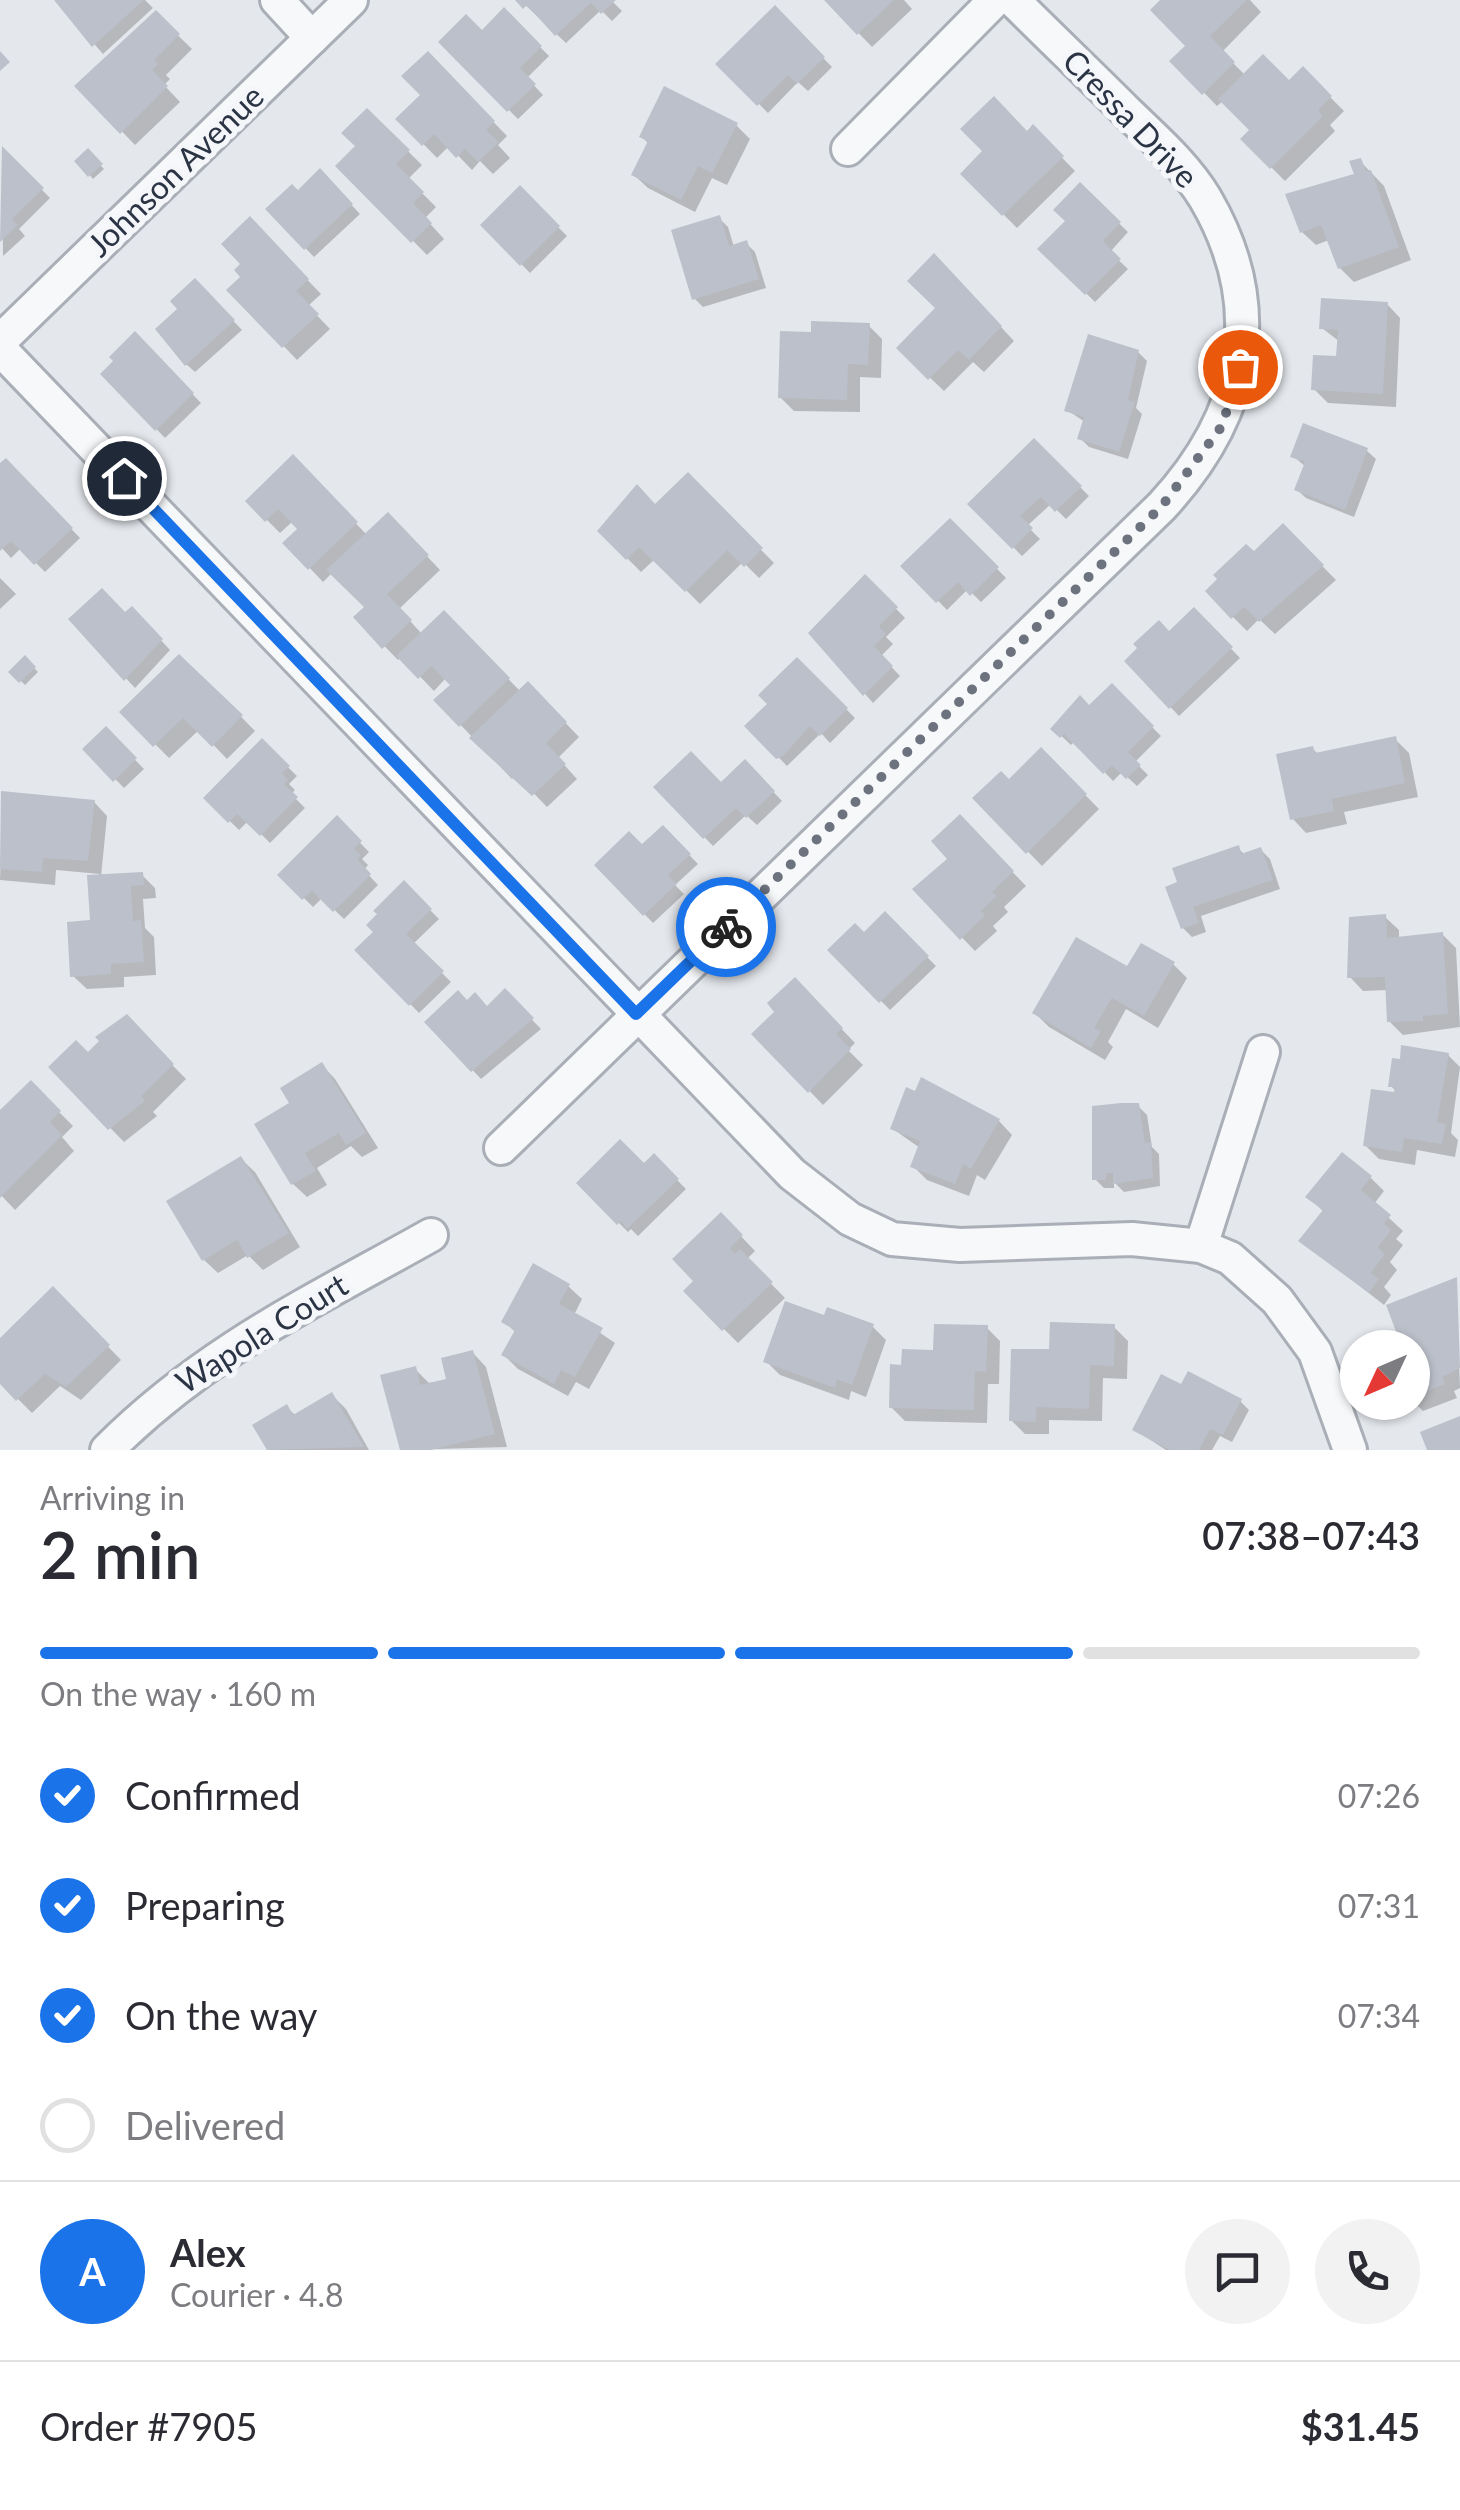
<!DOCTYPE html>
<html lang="en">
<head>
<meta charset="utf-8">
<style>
	body { margin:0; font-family:Lato,sans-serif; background:#f2f2f3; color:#2b2b33; height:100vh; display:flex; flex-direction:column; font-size:38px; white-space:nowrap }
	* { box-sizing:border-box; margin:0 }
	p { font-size:32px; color:#7c7c81 }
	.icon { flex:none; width:55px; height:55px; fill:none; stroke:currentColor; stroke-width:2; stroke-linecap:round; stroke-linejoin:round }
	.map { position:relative; height:1450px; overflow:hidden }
	.sheet { display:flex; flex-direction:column; background:#fff; flex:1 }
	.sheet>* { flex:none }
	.needle { width:65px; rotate:226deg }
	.fabs { position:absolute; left:1340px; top:1330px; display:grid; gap:20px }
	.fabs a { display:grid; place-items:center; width:90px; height:90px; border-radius:50%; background:#fff; box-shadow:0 2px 8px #0004; font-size:50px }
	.pin { position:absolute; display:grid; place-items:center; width:85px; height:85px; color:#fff; margin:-42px; border:5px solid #fff; border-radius:50%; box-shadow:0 2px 10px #0007 }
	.courier { position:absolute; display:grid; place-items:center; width:100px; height:100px; margin:-50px; border:8px solid #1a73e8; border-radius:50%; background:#fff; color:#222; box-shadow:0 2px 12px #0007 }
	.overview em { font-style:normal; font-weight:600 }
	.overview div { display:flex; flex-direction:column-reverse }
	.overview { display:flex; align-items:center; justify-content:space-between; height:170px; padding:0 40px }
	h1 { font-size:65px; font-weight:600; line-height:75px }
	.bar { display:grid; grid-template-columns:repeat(4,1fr); gap:15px 10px; align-content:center; height:120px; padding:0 40px }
	.bar i { height:12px; border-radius:8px; background:#e1e1e2 }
	.bar .current { background:#1a73e8 }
	.bar p { grid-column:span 4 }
	.line { display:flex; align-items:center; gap:25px; padding:0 40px; border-top:2px solid #e1e1e2 }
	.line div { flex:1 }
	.round { display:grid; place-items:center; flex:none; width:105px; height:105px; border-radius:52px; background:#f2f2f3 }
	ol { padding:0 40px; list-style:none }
	li { display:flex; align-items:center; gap:30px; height:110px }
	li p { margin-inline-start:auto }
	li .icon { padding:10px; border-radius:50%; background:#1a73e8; color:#fff; stroke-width:4 }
	li:last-child { color:#7c7c81 }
	li i { width:55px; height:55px; border:5px solid #e1e1e2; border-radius:50% }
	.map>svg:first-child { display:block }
</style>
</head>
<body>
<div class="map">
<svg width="1460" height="1450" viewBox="0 0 1460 1450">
	<rect width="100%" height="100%" fill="#e4e7ec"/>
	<g fill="#0003">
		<polygon points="56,0 145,0 153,8 103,54"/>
		<polygon points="520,0 611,0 622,11 612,21 601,10 566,43"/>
		<polygon points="827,0 904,0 912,9 872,47"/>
		<polygon points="1164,0 1250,0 1261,12 1222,52 1245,75 1289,84 1303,70 1344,111 1330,125 1335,131 1285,181 1243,139 1252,130 1223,101 1217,106 1173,61 1188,46"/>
		<polygon points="775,9 832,67 808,91 798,82 768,113 719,64"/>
		<polygon points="504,11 549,56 527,78 543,95 518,119 441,42 482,33"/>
		<polygon points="155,13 192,49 166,75 170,79 164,85 180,102 135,145 78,86"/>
		<polygon points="428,54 507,136 498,145 510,158 493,174 480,161 472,170 449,146 437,158 399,119 423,95"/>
		<polygon points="367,111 422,165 408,179 436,207 425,218 444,239 427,255 339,166 358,146"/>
		<polygon points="736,125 750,139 727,185 712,178 695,212 648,188 634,175 649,144 642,137"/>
		<polygon points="1033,128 1075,171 1017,228 963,174"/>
		<polygon points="2,149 50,198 19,229 25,236 3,256"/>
		<polygon points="88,152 104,169 93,179 78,161"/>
		<polygon points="1360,161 1384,186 1411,260 1354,282 1340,268 1329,240 1316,245 1302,232 1357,176"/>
		<polygon points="320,172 360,214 314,257 269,210 298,193"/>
		<polygon points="1080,186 1128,232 1110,252 1128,269 1095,302 1041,249 1068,221"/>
		<polygon points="520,189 567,236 530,273 483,225"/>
		<polygon points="719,218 728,227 734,247 746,243 755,252 766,288 703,307 694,298"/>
		<polygon points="250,220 321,294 308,306 330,329 297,360 230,290 243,277"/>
		<polygon points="948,270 1014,341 984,372 973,362 944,391 899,348 938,308"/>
		<polygon points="195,281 242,330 195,372 186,364 181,309"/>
		<polygon points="1387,304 1400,318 1396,407 1328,403 1314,389 1338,359 1340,342 1322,328"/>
		<polygon points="868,325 882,339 881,378 860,377 860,412 794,411 780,397 813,335"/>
		<polygon points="135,334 201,403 165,438 103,374"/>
		<polygon points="1138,352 1147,361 1136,408 1142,414 1128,459 1089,447 1080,438 1085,422 1067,410"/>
		<polygon points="1034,441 1089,496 1066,519 1051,504 1027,526 1040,539 1022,556 971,504"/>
		<polygon points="1367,451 1376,459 1354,517 1306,498 1297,490 1306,467 1293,456"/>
		<polygon points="293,458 367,535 388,515 440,570 399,609 422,634 444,613 520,691 528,684 579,737 558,758 577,779 547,807 516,775 512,779 437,700 454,685 446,678 434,691 401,657 398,660 356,617 367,607 332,573 323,582 286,543 301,529 293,521 280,533 248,501"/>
		<polygon points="6,461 80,538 45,572 21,548 11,558 0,546 0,467"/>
		<polygon points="688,476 774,563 759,578 743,562 700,604 655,559 641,572 600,531 637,487 656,507"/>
		<polygon points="950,521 1006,578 981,602 968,589 947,610 904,566"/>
		<polygon points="1283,526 1336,580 1275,634 1259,619 1247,631 1208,592"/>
		<polygon points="865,577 905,618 886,637 893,644 881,656 900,676 873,703 812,633"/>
		<polygon points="0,578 16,594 0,609"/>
		<polygon points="132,609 170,650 135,688 71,619 125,615"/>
		<polygon points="1194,610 1240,658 1179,716 1127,662 1169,634"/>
		<polygon points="25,659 38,672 25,685 12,672"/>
		<polygon points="797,660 855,718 830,743 821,733 787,766 748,726 770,704"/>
		<polygon points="210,685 255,731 227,759 199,730 169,758 123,712"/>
		<polygon points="1112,687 1161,736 1135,762 1148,775 1137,786 1122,772 1113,781 1075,741 1071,745 1054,729 1090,709"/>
		<polygon points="106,730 144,769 124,788 86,749"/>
		<polygon points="1395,739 1409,753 1418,797 1344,812 1347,824 1306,833 1293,819 1313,749 1319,755"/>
		<polygon points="262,742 297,776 289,784 295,790 291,794 305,808 270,843 248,821 239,830 206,798"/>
		<polygon points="1041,750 1099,809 1042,866 975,798 1009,782"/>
		<polygon points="745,762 782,801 757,825 746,815 713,846 656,788 721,785"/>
		<polygon points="3,794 94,802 107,816 101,877 142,875 155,888 156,898 143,899 145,928 154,937 156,975 124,977 124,987 87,989 73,976 92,923 100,874 56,870 55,885 0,880"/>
		<polygon points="960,817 1026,886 1004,907 1008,912 993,926 997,931 975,951 915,889 950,859"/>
		<polygon points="337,819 369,852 362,859 368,865 364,870 378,885 344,919 322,898 313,907 281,875"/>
		<polygon points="663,828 698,864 675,885 684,894 653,923 597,865 642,848"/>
		<polygon points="1238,848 1245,855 1261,850 1270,859 1280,889 1201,916 1206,932 1192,937 1183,928 1169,888"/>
		<polygon points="404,884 439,919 413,944 451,982 419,1013 358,950 376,932"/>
		<polygon points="885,915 936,966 890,1010 831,950 864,935"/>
		<polygon points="1385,917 1399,930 1399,939 1442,934 1456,948 1460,1027 1403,1035 1389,1021 1388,990 1363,991 1350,977"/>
		<polygon points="1173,964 1187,978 1158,1028 1126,1009 1108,1042 1113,1047 1105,1060 1049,1027 1035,1013 1128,970"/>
		<polygon points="795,980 855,1043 848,1050 863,1065 823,1105 755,1034 778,1012"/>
		<polygon points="505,992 541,1029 481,1079 427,1022 467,1002 487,1009"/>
		<polygon points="126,1018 186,1079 153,1112 157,1116 124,1142 51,1067 88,1055"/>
		<polygon points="1448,1055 1460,1067 1451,1133 1458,1140 1455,1157 1417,1150 1415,1165 1379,1159 1365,1145 1401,1096 1391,1086"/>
		<polygon points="322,1065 335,1079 378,1148 362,1157 351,1146 317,1168 327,1185 307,1197 293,1184 292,1104"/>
		<polygon points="31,1084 73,1126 62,1137 74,1151 15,1210 0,1194 0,1112"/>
		<polygon points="1138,1106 1147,1115 1152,1147 1159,1154 1160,1186 1124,1192 1114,1182 1114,1188 1104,1188 1095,1179"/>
		<polygon points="999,1121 1012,1135 985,1180 977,1175 969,1196 927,1180 913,1166 920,1148 893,1129"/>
		<polygon points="654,1157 686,1189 638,1236 631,1229 628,1232 579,1183 644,1166"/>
		<polygon points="241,1159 255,1172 300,1247 263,1270 248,1255 218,1273 204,1260"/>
		<polygon points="1371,1178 1384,1191 1374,1204 1403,1231 1396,1239 1403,1245 1390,1262 1397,1270 1384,1287 1391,1295 1384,1305 1302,1241 1324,1212 1308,1197"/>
		<polygon points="721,1215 755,1251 747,1259 785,1298 738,1343 686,1291 696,1281"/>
		<polygon points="1456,1280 1460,1388 1454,1391 1457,1398 1423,1411 1412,1400 1412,1348 1400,1335"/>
		<polygon points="568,1286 582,1299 574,1315 615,1343 589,1389 576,1382 568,1396 518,1369 504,1355 516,1333 504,1321"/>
		<polygon points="53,1290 121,1360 81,1400 60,1386 32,1413 0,1381 0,1341"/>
		<polygon points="825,1318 873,1327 886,1340 866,1397 851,1391 849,1400 780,1375 766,1361"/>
		<polygon points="1114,1327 1128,1341 1127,1379 1103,1378 1102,1421 1049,1420 1049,1434 1025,1434 1011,1420 1052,1352"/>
		<polygon points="987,1328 1000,1341 999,1384 988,1384 987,1423 905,1421 891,1407 904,1367"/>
		<polygon points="473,1353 486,1367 507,1447 402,1450 415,1369 429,1383 449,1380"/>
		<polygon points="1182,1388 1240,1401 1249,1410 1232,1442 1220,1436 1212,1450 1166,1450 1135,1430"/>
		<polygon points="332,1395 346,1409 369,1450 270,1450 256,1426 287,1407 296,1416"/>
	</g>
	<g fill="#bbc0ca">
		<polygon points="54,0 144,0 92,47"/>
		<polygon points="515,0 616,0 601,14 591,3 555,36 527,5 523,9"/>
		<polygon points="824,0 894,0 857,35"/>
		<polygon points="1160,0 1247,0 1210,36 1235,62 1202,95 1169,61 1185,46 1150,10"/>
		<polygon points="775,5 825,57 797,84 788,75 757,106 715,64"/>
		<polygon points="504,7 542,46 520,68 536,84 507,112 438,42 466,14 482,30"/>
		<polygon points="156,10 180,34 154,60 158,64 152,70 168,86 120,134 74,86"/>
		<polygon points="0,51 10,62 0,71"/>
		<polygon points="428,51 495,121 486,130 499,142 478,162 465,149 456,158 434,134 422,146 395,119 420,95 401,76"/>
		<polygon points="1263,54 1289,80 1303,66 1332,96 1318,110 1323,116 1270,169 1240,139 1249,130 1218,99"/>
		<polygon points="664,86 738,123 712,173 698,166 681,200 631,175 648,141 639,137"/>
		<polygon points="994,96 1027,131 1033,124 1064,156 1002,216 960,174 982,151 960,129"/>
		<polygon points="367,108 410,150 396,164 424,192 413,203 432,223 411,243 335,166 355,146 341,133"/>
		<polygon points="2,146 44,188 12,219 18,225 0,242"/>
		<polygon points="88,148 103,164 88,177 74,161"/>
		<polygon points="1361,158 1366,171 1371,170 1399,247 1338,269 1321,225 1300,233 1285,194 1354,174 1349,161"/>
		<polygon points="320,168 353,204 304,250 265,209 292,184 298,190"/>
		<polygon points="1080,182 1121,222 1103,241 1121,259 1085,295 1037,249 1065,221 1053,210"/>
		<polygon points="520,185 560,226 520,266 480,225"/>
		<polygon points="720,215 729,246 747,240 759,279 692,300 671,230"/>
		<polygon points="250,216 309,279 296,291 319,314 282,348 226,290 240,277 234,270 240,264 221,244"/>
		<polygon points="934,253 1002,326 969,360 958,350 928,380 896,348 935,308 907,281"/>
		<polygon points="195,278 235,320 185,366 155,329 177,309 170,301"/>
		<polygon points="1321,298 1388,302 1383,394 1311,390 1313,355 1336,356 1338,330 1319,329"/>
		<polygon points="811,321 870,323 868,365 848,364 847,400 778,398 780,331 811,332"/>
		<polygon points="135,331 194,393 155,431 100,374 113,361 109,357"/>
		<polygon points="1088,334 1139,350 1128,400 1135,402 1119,452 1077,439 1084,417 1064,411"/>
		<polygon points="1303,423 1368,448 1345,510 1294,490 1305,462 1290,457"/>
		<polygon points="1034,438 1082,486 1055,512 1041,497 1020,516 1033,528 1012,549 967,504"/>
		<polygon points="293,454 358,522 308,570 282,543 297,529 278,509 265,522 245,501"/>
		<polygon points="6,458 73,528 34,565 11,541 0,551 0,463"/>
		<polygon points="688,472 763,548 744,567 727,550 685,592 639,547 626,560 597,531 637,484 655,504"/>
		<polygon points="388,512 429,555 387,594 412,620 382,649 353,617 364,607 326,570"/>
		<polygon points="950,518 999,567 970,596 958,582 936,603 900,566"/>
		<polygon points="1283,523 1324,565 1259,622 1244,607 1231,619 1205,591 1217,579 1213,575 1246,544 1254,551"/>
		<polygon points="865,574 898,607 879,626 886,634 874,646 893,666 863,696 808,633"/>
		<polygon points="102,588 125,612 132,606 163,639 124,681 68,619"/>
		<polygon points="1194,607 1233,647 1169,709 1124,661 1137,648 1133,644 1159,620 1169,631"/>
		<polygon points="444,610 510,678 459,727 433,700 450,685 431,666 418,679 396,656"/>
		<polygon points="179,654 243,715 212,747 183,718 153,747 119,712"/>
		<polygon points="25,655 36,667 19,683 8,672"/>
		<polygon points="797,657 848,708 820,736 810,726 782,757 776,759 744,726 767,704 758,695"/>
		<polygon points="528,681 567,722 546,743 566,764 532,796 469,738"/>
		<polygon points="1112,683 1154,726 1128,752 1141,765 1126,779 1112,765 1103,774 1064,734 1060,738 1050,729 1080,695 1089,705"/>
		<polygon points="106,726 137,758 113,782 82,749"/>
		<polygon points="1396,736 1405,783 1332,799 1334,811 1290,820 1276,754 1313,746 1315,753"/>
		<polygon points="262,738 290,766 282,773 288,780 284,784 298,797 260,836 237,814 228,823 203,798"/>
		<polygon points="1041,747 1087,794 1026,854 972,798 1001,771 1009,779"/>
		<polygon points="691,751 721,782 745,759 775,791 746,818 736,808 703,839 653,787"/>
		<polygon points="1,791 95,800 88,861 43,858 42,872 0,869"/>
		<polygon points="960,814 1014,871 992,892 997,896 981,911 985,915 960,940 912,889 947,859 931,841"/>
		<polygon points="337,815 362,841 354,849 361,855 357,859 371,874 333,912 312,891 302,900 277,875"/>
		<polygon points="663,825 691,854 668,875 677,884 643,916 594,865 629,831 642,844"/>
		<polygon points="1239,845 1241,854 1261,847 1273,880 1193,907 1199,923 1181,929 1165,887 1177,882 1172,868"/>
		<polygon points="143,872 144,885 131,886 133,921 141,920 144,962 111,964 111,974 70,977 67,922 90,920 87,875"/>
		<polygon points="404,880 432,909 406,934 444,971 409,1006 354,950 373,932 366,925 377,914 373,911"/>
		<polygon points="885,911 929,956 879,1003 827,950 855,923 864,932"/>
		<polygon points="1386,914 1387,938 1443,932 1448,1014 1423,1016 1423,1021 1387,1022 1385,977 1347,978 1349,917"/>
		<polygon points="1076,937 1127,966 1141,943 1175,962 1144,1016 1112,998 1094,1028 1101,1031 1091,1048 1032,1013"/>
		<polygon points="795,977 843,1028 836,1034 851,1049 808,1093 751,1034 774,1012 767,1003"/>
		<polygon points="505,988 534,1018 471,1072 424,1022 458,990 467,1000 475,992 487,1006"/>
		<polygon points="127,1014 174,1064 141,1096 145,1101 108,1130 48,1067 76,1040 88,1052 99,1041 95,1037"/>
		<polygon points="1401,1045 1449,1053 1437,1122 1446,1124 1442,1144 1404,1138 1402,1152 1363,1146 1371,1089 1394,1092 1395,1087 1388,1087 1392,1058 1400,1059"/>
		<polygon points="322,1062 366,1133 346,1145 339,1133 305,1153 316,1171 291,1185 254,1124 289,1103 280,1088"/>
		<polygon points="921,1077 1000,1119 971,1169 963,1164 955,1184 910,1167 920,1141 890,1129 906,1087 915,1091"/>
		<polygon points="31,1080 61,1111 50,1122 62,1135 0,1198 0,1110"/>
		<polygon points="1121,1103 1139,1103 1145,1143 1151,1142 1153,1178 1113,1184 1113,1173 1106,1173 1106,1180 1092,1180 1092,1106"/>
		<polygon points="620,1139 644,1163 654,1153 679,1179 627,1229 621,1221 617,1225 576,1183"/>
		<polygon points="1342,1152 1372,1176 1361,1190 1391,1215 1384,1223 1391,1230 1378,1247 1385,1254 1371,1273 1379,1279 1369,1293 1298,1241 1323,1210 1305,1197"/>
		<polygon points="241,1156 289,1233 247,1258 237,1240 202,1261 166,1201"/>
		<polygon points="721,1212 743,1235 730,1248 735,1254 740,1249 773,1282 722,1331 683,1291 693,1281 672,1259"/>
		<polygon points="533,1263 570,1284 559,1304 603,1328 575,1377 561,1370 554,1384 501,1355 515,1330 501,1322"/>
		<polygon points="1457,1277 1460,1368 1442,1377 1445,1384 1412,1397 1412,1348 1376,1348 1374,1343 1397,1334 1386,1305"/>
		<polygon points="53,1286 110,1345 66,1387 45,1374 16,1401 0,1384 0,1338"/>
		<polygon points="785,1301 824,1315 827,1307 874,1324 852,1385 837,1379 835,1388 763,1362"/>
		<polygon points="1050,1322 1115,1324 1114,1366 1090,1365 1089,1409 1036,1407 1036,1422 1009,1421 1011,1349 1049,1349"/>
		<polygon points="934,1324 988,1325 986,1372 975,1371 974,1410 889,1408 890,1364 901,1365 902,1349 933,1350"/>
		<polygon points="473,1350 495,1434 431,1450 400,1450 380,1375 416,1366 420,1385 446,1379 441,1358"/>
		<polygon points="1188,1371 1242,1399 1223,1435 1210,1429 1199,1450 1170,1450 1132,1430 1161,1374 1181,1384"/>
		<polygon points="332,1392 364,1447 267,1450 252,1425 287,1404 293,1415"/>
		<polygon points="1460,1416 1460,1450 1427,1450 1420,1432"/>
	</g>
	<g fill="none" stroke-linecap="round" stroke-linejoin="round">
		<g stroke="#a9aeb7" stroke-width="38">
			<g id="minor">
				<polyline points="277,0 312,38"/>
				<polyline points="848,149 995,0"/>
				<polyline points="0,341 351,0"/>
				<polyline points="0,349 792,1174 850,1219 892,1239 960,1245 1132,1239 1201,1246 1230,1258 1277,1300 1315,1352 1350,1450"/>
				<path d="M 501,1148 L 1162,506 C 1246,415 1270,309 1205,198 C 1185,165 1155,139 1128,113 C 1090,75 1051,38 1013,0"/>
				<polyline points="1201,1246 1263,1052"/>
				<path d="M 107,1450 C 206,1351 310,1303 431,1235"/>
			</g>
		</g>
		<use href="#minor" stroke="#f7f8fa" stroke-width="32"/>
	</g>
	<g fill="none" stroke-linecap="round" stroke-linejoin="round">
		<polyline stroke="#6c737f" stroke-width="10" stroke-dasharray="0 18" points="726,927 1162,506 1222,426 1240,367"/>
		<polyline stroke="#1a73e8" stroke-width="12" points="124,478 636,1014 726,927"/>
	</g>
	<g text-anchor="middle" stroke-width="10" stroke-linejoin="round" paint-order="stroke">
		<g font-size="32" fill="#2b3445" stroke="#f4f6f9">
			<text transform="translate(1130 119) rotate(46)" y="11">Cressa Drive</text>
			<text transform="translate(176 171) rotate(-44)" y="11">Johnson Avenue</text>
			<text transform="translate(262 1334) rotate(-32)" y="11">Wapola Court</text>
		</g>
	</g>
</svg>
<div class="fabs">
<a><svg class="needle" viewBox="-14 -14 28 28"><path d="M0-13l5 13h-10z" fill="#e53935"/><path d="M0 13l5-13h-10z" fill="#7c7c81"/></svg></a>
</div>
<div class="pin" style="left:1240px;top:367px;background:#ea580c"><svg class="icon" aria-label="bag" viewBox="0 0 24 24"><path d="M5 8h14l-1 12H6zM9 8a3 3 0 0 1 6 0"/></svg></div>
<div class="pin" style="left:124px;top:478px;background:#1f2937"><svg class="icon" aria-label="home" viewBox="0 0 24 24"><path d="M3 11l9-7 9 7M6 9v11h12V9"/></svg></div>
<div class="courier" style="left:726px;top:927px"><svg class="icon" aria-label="bike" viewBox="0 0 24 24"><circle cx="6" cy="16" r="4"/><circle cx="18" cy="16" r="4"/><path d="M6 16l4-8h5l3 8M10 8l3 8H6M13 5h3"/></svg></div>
</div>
<section class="sheet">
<div class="overview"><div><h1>2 min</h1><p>Arriving in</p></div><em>07:38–07:43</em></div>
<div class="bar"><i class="current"></i><i class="current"></i><i class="current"></i><i></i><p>On the way · 160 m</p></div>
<ol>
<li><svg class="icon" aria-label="check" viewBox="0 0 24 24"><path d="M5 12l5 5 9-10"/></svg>Confirmed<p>07:26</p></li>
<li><svg class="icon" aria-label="check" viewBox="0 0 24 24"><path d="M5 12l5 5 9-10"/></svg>Preparing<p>07:31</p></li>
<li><svg class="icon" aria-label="check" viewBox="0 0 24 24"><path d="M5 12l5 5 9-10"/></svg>On the way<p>07:34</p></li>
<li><i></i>Delivered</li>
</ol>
<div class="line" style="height:180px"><b class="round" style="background:#1a73e8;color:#fff">A</b><div><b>Alex</b><p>Courier · 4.8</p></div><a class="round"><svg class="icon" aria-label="chat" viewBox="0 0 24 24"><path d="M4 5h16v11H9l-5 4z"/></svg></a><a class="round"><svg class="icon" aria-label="phone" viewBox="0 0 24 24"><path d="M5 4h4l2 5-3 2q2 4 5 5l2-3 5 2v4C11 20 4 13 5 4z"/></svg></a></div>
<div class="line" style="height:130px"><div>Order #7905</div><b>$31.45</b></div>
</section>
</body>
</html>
